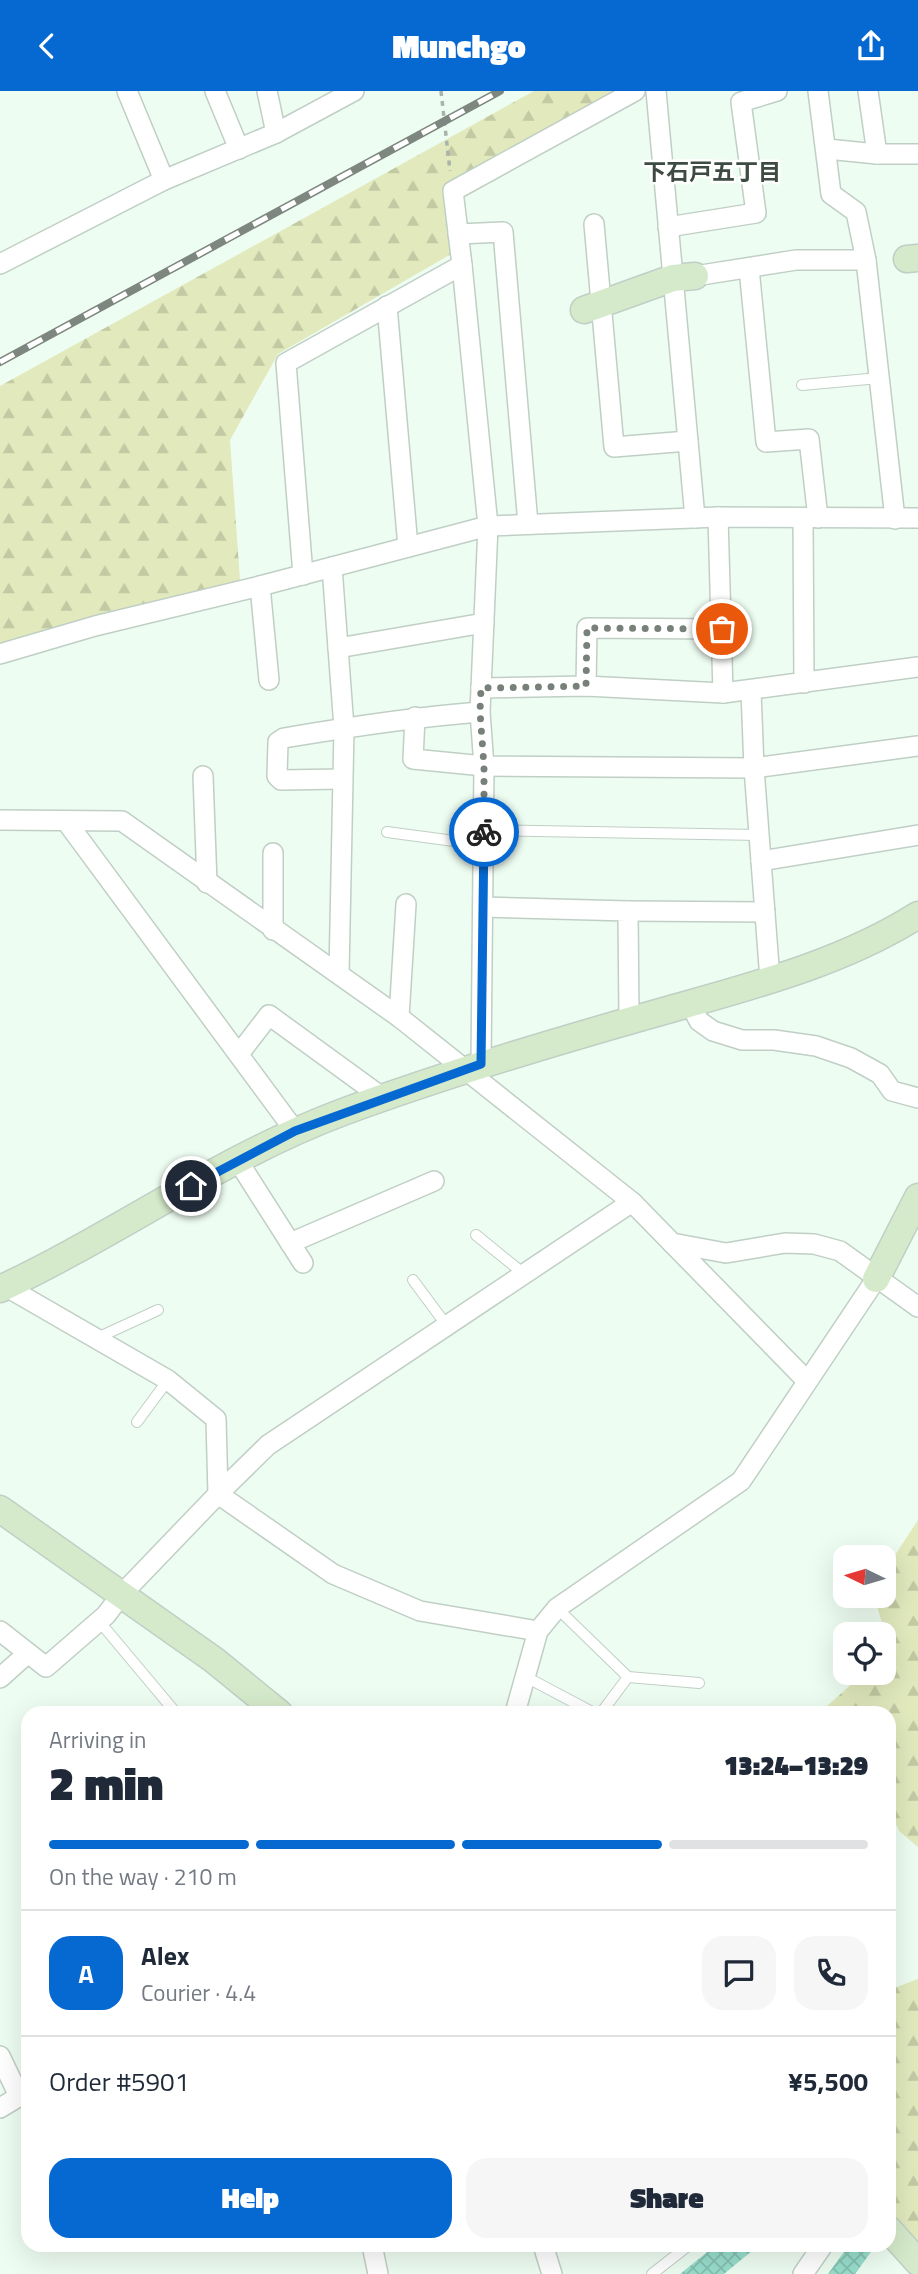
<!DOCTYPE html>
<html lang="en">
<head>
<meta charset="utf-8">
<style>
	body { margin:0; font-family:"Titillium Web","Noto Sans JP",sans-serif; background:#f6f6f7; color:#1f2937; height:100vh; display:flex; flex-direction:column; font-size:26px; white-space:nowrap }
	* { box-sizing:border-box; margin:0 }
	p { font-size:23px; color:#747a83 }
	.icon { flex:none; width:38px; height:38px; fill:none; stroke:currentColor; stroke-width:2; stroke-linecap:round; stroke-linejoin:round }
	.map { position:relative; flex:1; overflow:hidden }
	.details { position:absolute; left:21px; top:1615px; width:875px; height:546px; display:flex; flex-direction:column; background:#fff; border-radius:21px; box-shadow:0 7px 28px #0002 }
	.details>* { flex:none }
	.needle { width:46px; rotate:275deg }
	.fabs { position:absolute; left:833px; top:1454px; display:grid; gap:14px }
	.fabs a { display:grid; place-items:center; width:63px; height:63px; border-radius:14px; background:#fff; box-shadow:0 7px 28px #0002; font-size:35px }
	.pin { position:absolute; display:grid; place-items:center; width:60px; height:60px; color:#fff; margin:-30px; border:4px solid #fff; border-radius:50%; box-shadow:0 2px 7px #0007 }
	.courier { position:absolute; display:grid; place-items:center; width:70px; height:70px; margin:-35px; border:5px solid #0669d2; border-radius:50%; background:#fff; color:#222; box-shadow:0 2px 9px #0007 }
	.overview em { font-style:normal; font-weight:800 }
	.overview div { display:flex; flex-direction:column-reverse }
	.overview { display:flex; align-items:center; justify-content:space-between; height:119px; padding:0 28px }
	h1 { font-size:46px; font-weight:800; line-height:52px }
	.bar { display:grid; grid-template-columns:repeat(4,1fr); gap:10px 7px; align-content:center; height:84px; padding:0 28px }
	.bar i { height:9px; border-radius:5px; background:#e0e1e3 }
	.bar .current { background:#0669d2 }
	.bar p { grid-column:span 4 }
	.line { display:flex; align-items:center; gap:18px; padding:0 28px; border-top:2px solid #e0e1e3 }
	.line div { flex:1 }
	.round { display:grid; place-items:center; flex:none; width:74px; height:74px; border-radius:21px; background:#f6f6f7 }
	.primary-button { display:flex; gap:14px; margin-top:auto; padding:14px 28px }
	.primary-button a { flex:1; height:80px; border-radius:21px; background:#0669d2; color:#fff; font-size:28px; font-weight:800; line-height:80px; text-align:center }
	.primary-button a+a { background:#f6f6f7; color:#1f2937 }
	header { display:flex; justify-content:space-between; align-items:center; height:91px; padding:0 28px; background:#0669d2; color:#fff; font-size:32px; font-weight:800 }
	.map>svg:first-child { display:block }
</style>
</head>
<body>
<header><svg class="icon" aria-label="back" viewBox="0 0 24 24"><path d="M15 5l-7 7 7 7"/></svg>Munchgo<svg class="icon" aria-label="share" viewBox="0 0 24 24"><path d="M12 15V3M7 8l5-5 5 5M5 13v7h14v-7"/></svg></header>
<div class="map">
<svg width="918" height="2183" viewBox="0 0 918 2183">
	<defs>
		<pattern id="forest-firs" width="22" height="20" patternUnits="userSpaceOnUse" patternTransform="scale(1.75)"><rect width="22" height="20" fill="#e1e9bd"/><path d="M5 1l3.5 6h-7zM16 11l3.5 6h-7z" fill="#c2c9a3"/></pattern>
		<pattern id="building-cross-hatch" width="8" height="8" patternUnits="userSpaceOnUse" patternTransform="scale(1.75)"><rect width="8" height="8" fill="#98decc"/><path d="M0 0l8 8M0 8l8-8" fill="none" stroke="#84bfb0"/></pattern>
	</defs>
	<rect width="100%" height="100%" fill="#eefdf2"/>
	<g fill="url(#forest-firs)">
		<polygon points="534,0 638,0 444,99 453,162 278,263 230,349 240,489 168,517 0,557 0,295"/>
		<polygon points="918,1429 918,1756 899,1740 889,1717 889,1622 828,1622 826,1616 864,1582 884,1582 884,1565 890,1559 874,1505 884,1505 884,1481"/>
		<polygon points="918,1888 918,2153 889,2125 889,1899"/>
	</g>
	<g fill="url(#building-cross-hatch)">
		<polygon points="716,2154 759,2154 724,2183 680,2183"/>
		<polygon points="849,2154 876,2154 855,2183 828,2183"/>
	</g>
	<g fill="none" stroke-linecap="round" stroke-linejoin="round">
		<g stroke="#c0cfc5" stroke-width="12">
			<g id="lane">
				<polyline points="802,294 879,287"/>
				<polyline points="484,739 759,744"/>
				<polyline points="387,741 484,754"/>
				<polyline points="476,1144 524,1183"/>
				<polyline points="413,1189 447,1235"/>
				<polyline points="97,1247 158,1219"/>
				<polyline points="137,1331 168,1289"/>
				<polyline points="557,1517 628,1586 601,1622"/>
				<polyline points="99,1530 176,1622"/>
				<polyline points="526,1586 594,1622"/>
				<polyline points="628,1586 699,1592"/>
				<polyline points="652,2183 689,2154"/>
			</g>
		</g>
		<g stroke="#c0cfc5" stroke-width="22">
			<g id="street">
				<polyline points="127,0 164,89"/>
				<polyline points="215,0 239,58"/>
				<polyline points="267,0 276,42"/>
				<polyline points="656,0 695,427"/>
				<polyline points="818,0 831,103 856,121 866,169 895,428"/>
				<polyline points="868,0 877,63"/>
				<polyline points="827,58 877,63 918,63"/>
				<polyline points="594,133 614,356 688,350"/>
				<polyline points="668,136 756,122 741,11 777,0"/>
				<polyline points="458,143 503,141 528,433"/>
				<polyline points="0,173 164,89 276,42 354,0"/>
				<polyline points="462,174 488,435 480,621 484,675 481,973"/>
				<polyline points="749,177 766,351 809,348 818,427"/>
				<polyline points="695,185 796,169 866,169"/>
				<polyline points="387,215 408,456"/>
				<polyline points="718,426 723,602"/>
				<polyline points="803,427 804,592"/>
				<polyline points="332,476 344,637 339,883"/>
				<polyline points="303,484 286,272 462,174 453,100 635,0"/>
				<polyline points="260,495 269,589"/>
				<polyline points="338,557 484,532"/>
				<polyline points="0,563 95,535 260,495 488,435 718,426 918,427"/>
				<polyline points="586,595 587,537 722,538"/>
				<polyline points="481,597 586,595 723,602 918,576"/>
				<polyline points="751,600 754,677 770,889"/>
				<polyline points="415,626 413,668 484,675 754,677 918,655"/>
				<polyline points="203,685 207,792"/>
				<path d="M 342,688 L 281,689 L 277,685 L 278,651 L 284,647 C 349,636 414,626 480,621"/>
				<polyline points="0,729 122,730 399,926 632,1111 807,1290"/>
				<polyline points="66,730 295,1040"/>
				<polyline points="761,770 918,744"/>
				<polyline points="483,816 628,820 629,929"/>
				<polyline points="628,820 765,821"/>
				<polyline points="273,839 273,762"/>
				<polyline points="690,912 699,930 713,940 742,949 774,949 816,955 851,967 880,983 892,1000 918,1007"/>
				<polyline points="399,926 406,813"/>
				<polyline points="239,963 269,924 383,1007"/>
				<polyline points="238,1070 303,1172"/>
				<polyline points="290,1152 434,1090"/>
				<polyline points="672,1152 726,1162 785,1152 814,1153 840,1160 918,1216"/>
				<polyline points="5,1195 168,1289 216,1328 218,1403 333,1483 420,1520 538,1540"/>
				<polyline points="0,1540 46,1576 106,1524 122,1503 218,1403 268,1354 632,1111"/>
				<polyline points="0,1587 28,1562"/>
				<polyline points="515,1622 538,1540 557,1517 741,1390 876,1188"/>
				<polyline points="0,1965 19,2005"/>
				<polyline points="0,2017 28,2000"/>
				<polyline points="372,2154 378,2183"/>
				<polyline points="543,2154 552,2183"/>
				<polyline points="803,2183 823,2154"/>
			</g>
		</g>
		<g stroke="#c0cfc5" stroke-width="29">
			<g id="secondary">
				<polyline points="907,168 918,167"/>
				<polyline points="584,219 673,187 695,185"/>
				<polyline points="876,1188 918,1106"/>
				<path d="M 0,1198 C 116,1144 222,1066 343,1021 C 443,984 544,954 646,925 C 739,898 836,876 918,824"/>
				<polyline points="0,1418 214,1569 279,1622"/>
				<polyline points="889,2139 918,2171"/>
			</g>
		</g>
		<polyline stroke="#a8b3ab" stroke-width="3.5" stroke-dasharray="5 5" stroke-linecap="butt" points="441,0 450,80"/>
		<use href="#lane" stroke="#fff" stroke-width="10"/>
		<use href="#street" stroke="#fff" stroke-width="19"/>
		<use href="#secondary" stroke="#d5eaca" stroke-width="26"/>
		<g stroke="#7d867f" stroke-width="8">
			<polyline id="rail" points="0,271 500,0"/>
		</g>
		<use href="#rail" stroke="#fff" stroke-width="5" stroke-dasharray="16" stroke-linecap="butt"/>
	</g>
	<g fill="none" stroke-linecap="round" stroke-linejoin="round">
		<polyline stroke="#778079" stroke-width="7" stroke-dasharray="0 12.6" points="484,741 484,675 480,621 481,597 586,595 587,537 722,538"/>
		<polyline stroke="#0669d2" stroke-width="9" points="191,1095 295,1040 481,973 484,741"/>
	</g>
	<g text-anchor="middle" stroke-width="5" stroke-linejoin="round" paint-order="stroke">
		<g font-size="23" font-weight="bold" fill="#3e4b43" stroke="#fff">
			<text x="712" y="89">下石戸五丁目</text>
		</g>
	</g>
</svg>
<div class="fabs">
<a><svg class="needle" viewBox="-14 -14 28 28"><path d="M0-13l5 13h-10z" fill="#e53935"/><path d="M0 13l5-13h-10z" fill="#747a83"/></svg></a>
<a><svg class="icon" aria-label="locate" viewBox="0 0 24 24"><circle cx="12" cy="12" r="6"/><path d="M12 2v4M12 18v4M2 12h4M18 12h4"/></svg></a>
</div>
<div class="pin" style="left:722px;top:538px;background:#ea580c"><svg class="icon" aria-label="bag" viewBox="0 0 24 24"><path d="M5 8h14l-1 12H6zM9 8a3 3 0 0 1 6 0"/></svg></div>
<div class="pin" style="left:191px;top:1095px;background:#1f2937"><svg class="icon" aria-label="home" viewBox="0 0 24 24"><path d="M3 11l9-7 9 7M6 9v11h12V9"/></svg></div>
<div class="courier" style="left:484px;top:741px"><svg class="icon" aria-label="bike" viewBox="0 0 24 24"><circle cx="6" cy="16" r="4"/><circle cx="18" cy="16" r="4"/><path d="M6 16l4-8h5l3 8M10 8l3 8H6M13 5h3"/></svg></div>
<section class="details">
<div class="overview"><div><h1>2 min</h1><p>Arriving in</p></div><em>13:24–13:29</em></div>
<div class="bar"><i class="current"></i><i class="current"></i><i class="current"></i><i></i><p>On the way · 210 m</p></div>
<div class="line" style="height:126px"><b class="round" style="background:#0669d2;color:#fff">A</b><div><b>Alex</b><p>Courier · 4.4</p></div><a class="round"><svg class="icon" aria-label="chat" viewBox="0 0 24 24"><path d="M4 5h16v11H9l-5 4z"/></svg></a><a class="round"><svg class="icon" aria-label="phone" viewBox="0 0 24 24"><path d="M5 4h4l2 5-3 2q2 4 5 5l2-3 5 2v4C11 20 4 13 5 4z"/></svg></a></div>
<div class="line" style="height:91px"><div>Order #5901</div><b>¥5,500</b></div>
<div class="primary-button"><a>Help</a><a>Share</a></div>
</section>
</div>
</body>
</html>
